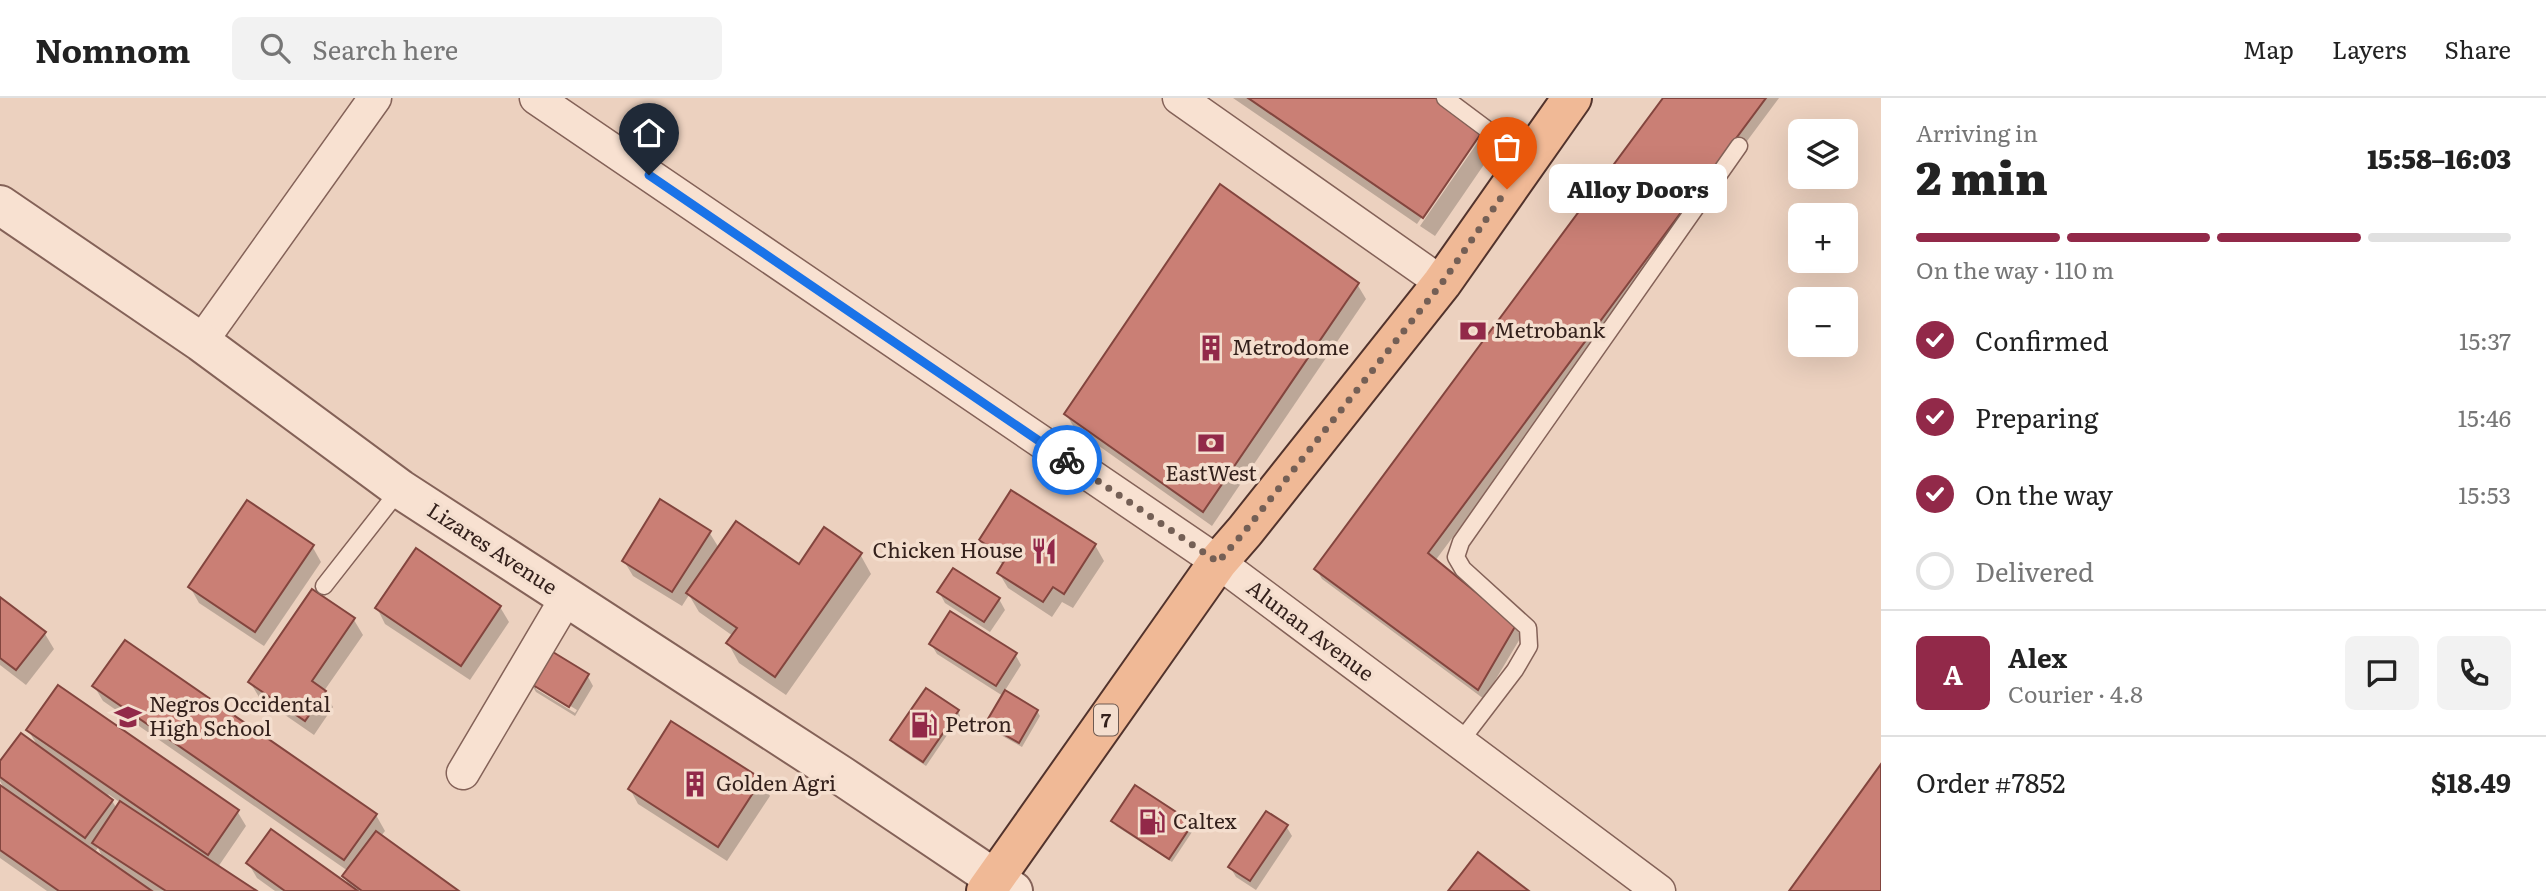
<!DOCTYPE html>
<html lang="en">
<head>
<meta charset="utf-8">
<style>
	body { margin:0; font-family:Literata,serif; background:#f2f2f2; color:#222; height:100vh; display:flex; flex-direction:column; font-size:26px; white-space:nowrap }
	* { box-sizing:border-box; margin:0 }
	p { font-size:23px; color:#767676 }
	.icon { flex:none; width:38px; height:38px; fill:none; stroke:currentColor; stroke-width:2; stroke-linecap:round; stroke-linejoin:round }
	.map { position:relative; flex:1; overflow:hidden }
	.drawer { display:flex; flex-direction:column; background:#fff; width:665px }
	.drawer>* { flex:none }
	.tools { position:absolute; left:1788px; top:21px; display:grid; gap:14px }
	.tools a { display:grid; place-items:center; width:70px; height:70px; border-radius:10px; background:#fff; box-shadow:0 7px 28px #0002; font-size:35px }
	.pin { position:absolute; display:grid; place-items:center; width:60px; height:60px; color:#fff; margin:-72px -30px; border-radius:50% 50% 50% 0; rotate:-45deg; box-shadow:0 0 7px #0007 }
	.pin .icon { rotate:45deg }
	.courier { position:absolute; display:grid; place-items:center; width:70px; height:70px; margin:-35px; border:5px solid #1a73e8; border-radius:50%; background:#fff; color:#222; box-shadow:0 2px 9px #0007 }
	.bubble { position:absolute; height:49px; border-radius:10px; background:#fff; box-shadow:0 7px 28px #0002; font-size:23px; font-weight:800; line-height:49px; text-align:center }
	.head em { font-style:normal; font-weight:800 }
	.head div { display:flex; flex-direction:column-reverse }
	.head { display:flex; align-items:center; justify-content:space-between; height:119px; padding:0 35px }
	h1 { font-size:46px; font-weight:800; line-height:52px }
	.bar { display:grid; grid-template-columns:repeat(4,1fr); gap:10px 7px; align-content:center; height:84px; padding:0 35px }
	.bar i { height:9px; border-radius:5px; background:#e0e0e0 }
	.bar .on { background:#922949 }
	.bar p { grid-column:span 4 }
	.line { display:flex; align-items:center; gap:18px; padding:0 35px; border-top:2px solid #e0e0e0 }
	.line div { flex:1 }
	.round { display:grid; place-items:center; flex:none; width:74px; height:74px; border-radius:10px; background:#f2f2f2 }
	ol { padding:0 35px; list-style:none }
	li { display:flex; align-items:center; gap:21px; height:77px }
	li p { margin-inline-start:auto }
	li .icon { padding:7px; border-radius:50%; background:#922949; color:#fff; stroke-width:4 }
	li:last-child { color:#767676 }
	li i { width:38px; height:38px; border:4px solid #e0e0e0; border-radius:50% }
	header { display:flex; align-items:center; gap:42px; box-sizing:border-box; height:98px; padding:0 35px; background:#fff; border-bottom:2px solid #e0e0e0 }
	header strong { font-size:33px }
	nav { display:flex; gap:38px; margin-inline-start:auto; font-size:24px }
	.search { width:490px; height:63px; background:#f2f2f2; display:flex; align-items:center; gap:18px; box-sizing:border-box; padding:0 24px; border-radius:10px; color:#767676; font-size:26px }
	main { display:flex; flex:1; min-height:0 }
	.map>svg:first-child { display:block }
</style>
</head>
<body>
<header>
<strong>Nomnom</strong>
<div class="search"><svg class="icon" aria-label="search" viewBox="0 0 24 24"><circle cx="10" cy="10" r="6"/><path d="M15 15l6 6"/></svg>Search here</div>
<nav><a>Map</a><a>Layers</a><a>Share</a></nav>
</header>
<main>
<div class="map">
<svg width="1881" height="793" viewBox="0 0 1881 793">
	<rect width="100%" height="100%" fill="#ecd1bf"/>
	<g fill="#0003" fill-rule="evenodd">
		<polygon points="1233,0 1436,0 1483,32 1494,52 1435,138 1420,128 1482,38 1477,38 1417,126"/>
		<polygon points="1665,0 1779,0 1435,463 1515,528 1521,539 1484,601 1322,481 1316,471"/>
		<polygon points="1357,186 1366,201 1212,428 1075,331 1066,316"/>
		<polygon points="709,434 719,450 799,468 860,456 871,476 786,597 739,565 728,545 733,538 699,514 689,497 682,508 633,478 624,463"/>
		<polygon points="981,442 1095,447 1104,463 1073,510 1062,504 1052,519 1008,490 999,475 1004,467 990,457"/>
		<polygon points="312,448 321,464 264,548 199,505 190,489"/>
		<polygon points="939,494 999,501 1005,512 990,534 945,505"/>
		<polygon points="0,501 45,536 54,551 26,587 0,567"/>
		<polygon points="500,509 509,524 470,582 385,526 377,510"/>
		<polygon points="354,522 363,537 324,593 333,609 314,637 259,599 250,584"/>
		<polygon points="931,546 1015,556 1021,567 1004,594 1037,613 1040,618 1022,649 990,631 987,626 1003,598 937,556"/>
		<path d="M 587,577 L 593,588 L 575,618 L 536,594 L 530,584 ZM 536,587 L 577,612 L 575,615 L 536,591 Z"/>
		<polygon points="94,588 376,717 385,733 381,738 456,793 275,793 257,780 248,765 351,790 344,779 348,773 103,603"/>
		<polygon points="958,613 960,618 926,668 895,647 892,642"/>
		<path d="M 28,632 L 237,713 L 246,728 L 218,769 L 254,793 L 47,793 L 0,760 L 0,689 L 6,694 L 0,683 L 0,666 L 39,650 ZM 108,696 L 121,705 L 117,711 ZM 98,750 L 104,762 L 94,755 Z"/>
		<polygon points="761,682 770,698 727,763 638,706 630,691"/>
		<polygon points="1113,723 1191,726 1194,731 1172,764 1116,728"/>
		<polygon points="1286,728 1292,738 1256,792 1236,779 1230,769"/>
	</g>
	<g fill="#ca7f75" stroke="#83453e" stroke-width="2">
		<polygon points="1248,0 1439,0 1484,31 1423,120"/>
		<polygon points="1663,0 1766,0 1428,455 1516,527 1478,592 1314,471"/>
		<polygon points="1220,86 1359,185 1203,414 1064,316"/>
		<polygon points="1011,392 1096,446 1064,496 1053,489 1043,504 997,475 1006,460 979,442"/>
		<polygon points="660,401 711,433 672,494 622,463"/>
		<polygon points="247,402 314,447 255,534 188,489"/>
		<polygon points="736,423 799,466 824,429 862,455 775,579 726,545 737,530 686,495"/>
		<polygon points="416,450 501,508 461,568 375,510"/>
		<polygon points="953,470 1000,500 984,524 937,494"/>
		<polygon points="312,491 355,520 312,583 326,593 305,623 248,584"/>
		<polygon points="0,499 46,534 16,572 0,560"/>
		<polygon points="950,513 1017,555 996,588 929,546"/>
		<polygon points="125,542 377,716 344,762 92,588"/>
		<polygon points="548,551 589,576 569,609 528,584"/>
		<polygon points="58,587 239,712 208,757 26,632"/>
		<polygon points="926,590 959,612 923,664 890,642"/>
		<polygon points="1005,592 1038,612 1019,645 985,626"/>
		<polygon points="671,623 762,681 718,749 628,691"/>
		<polygon points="21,635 113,702 85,740 0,679 0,663"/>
		<polygon points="1881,666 1881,793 1789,793"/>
		<polygon points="0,687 152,793 59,793 0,752"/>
		<polygon points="1135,687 1193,725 1169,761 1111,723"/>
		<polygon points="120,703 257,793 166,793 92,745"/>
		<polygon points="1266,713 1288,727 1250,783 1228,769"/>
		<polygon points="271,731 358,793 285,793 246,765"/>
		<polygon points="376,733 459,793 362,793 342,778"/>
		<polygon points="1478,754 1529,793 1448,793"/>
	</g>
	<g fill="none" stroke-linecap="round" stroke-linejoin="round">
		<g stroke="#846258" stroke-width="19">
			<g id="service">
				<polyline points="1445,0 1528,62"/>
				<polyline points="324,488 400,391"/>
				<polyline points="1460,644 1515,572 1529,548 1528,530 1463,471 1456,459 1461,444 1739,48"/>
			</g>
		</g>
		<g stroke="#846258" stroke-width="35">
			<g id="minor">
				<polyline points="536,0 1218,464 1659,793"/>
				<polyline points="1179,0 1442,185"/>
				<polyline points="201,244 375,0"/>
				<polyline points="463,675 567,499"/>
			</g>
		</g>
		<g stroke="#846258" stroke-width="42">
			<polyline id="tertiary" points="0,107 201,244 400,391 842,678 1013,793"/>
		</g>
		<g stroke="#52332c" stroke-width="42">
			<polyline id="primary" points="986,793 1218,464 1245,433 1442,185 1572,0"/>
		</g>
		<use href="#service" stroke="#f8e1d1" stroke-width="16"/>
		<use href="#minor" stroke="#f8e1d1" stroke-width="32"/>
		<use href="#tertiary" stroke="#f8e1d1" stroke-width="38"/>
		<use href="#primary" stroke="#f0b996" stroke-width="38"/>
	</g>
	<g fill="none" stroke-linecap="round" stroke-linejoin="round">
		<polyline stroke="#745f55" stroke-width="7" stroke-dasharray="0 12.6" points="1067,362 1218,464 1245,433 1442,185 1507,91"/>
		<polyline stroke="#1a73e8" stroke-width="9" points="649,77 1067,362"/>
	</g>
	<defs>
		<g id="bank-bare" transform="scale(2.1)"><path d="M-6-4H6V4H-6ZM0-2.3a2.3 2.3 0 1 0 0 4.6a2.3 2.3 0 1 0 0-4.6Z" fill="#922949" stroke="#f4dece" stroke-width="2.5" paint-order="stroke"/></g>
		<g id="building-bare" transform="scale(2.1)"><path d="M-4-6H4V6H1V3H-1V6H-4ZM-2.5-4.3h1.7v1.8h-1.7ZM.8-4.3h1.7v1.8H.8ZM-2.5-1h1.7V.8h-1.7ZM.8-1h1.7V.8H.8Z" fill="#922949" stroke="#f4dece" stroke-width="2.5" paint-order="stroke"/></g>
		<g id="restaurant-bare" transform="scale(2.1)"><path d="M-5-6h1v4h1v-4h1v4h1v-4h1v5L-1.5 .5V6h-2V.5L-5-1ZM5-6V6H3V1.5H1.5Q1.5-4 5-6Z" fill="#922949" stroke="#f4dece" stroke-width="2.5" paint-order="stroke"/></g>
		<g id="school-bare" transform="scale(2.1)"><path d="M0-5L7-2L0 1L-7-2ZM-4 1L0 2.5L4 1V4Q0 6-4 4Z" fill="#922949" stroke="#f4dece" stroke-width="2.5" paint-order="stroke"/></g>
		<g id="fuel-bare" transform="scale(2.1)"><path d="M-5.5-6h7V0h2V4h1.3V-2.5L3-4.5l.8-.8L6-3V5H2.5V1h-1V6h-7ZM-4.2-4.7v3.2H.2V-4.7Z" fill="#922949" stroke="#f4dece" stroke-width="2.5" paint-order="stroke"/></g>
	</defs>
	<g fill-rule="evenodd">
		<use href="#bank-bare" x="1473" y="233"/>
		<use href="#building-bare" x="1211" y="250"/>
		<use href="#bank-bare" x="1211" y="345"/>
		<use href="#restaurant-bare" x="1044" y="453"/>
		<use href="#school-bare" x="128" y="619"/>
		<use href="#fuel-bare" x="924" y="627"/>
		<use href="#building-bare" x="695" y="686"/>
		<use href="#fuel-bare" x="1152" y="724"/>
	</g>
	<g text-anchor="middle" stroke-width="7" stroke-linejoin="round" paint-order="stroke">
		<rect fill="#f4dece" stroke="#6e5a51" stroke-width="2" x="1094" y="606.5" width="24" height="31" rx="5"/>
		<g font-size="19" font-weight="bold" fill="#34211c">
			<text x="1106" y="629">7</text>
		</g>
		<g font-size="21" fill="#34211c" stroke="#f4dece" text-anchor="start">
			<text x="1494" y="240">Metrobank</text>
			<text x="1232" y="257">Metrodome</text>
			<text x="1211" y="383" text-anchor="middle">EastWest</text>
			<text x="1023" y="460" text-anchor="end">Chicken House</text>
			<text x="149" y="614">Negros Occidental<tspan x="149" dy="24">High School</tspan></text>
			<text x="945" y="634">Petron</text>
			<text x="716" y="693">Golden Agri</text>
			<text x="1173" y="731">Caltex</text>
		</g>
		<g font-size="21" fill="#34211c" stroke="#f4dece">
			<text transform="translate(492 451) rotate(33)" y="7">Lizares Avenue</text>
			<text transform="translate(1310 533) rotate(37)" y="7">Alunan Avenue</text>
		</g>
	</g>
</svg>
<div class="tools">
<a><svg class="icon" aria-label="layers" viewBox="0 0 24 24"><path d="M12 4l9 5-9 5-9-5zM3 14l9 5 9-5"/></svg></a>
<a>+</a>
<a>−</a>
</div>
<div class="pin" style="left:1507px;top:91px;background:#ea580c"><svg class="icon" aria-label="bag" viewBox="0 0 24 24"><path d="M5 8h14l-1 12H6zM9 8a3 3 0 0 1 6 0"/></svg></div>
<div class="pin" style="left:649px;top:77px;background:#1f2937"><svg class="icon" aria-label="home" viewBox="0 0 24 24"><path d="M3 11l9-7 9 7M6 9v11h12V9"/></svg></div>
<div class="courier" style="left:1067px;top:362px"><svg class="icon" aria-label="bike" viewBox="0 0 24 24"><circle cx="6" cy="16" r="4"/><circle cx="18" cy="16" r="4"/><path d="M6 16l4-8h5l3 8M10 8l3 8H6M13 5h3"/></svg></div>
<div class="bubble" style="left:1549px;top:66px;width:178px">Alloy Doors</div>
</div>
<section class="drawer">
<div class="head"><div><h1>2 min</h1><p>Arriving in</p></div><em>15:58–16:03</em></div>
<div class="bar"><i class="on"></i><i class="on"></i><i class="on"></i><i></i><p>On the way · 110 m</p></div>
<ol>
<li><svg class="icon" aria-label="check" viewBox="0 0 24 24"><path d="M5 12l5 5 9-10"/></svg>Confirmed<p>15:37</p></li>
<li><svg class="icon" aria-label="check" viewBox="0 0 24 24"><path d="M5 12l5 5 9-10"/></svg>Preparing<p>15:46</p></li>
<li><svg class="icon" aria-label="check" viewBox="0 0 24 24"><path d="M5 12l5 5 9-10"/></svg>On the way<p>15:53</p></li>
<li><i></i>Delivered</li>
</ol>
<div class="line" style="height:126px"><b class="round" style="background:#922949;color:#fff">A</b><div><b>Alex</b><p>Courier · 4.8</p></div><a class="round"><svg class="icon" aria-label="chat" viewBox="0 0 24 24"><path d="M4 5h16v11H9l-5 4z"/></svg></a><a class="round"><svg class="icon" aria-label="phone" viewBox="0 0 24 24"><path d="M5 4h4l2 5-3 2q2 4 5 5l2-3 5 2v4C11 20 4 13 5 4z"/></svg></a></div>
<div class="line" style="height:91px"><div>Order #7852</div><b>$18.49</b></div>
</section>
</main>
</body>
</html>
